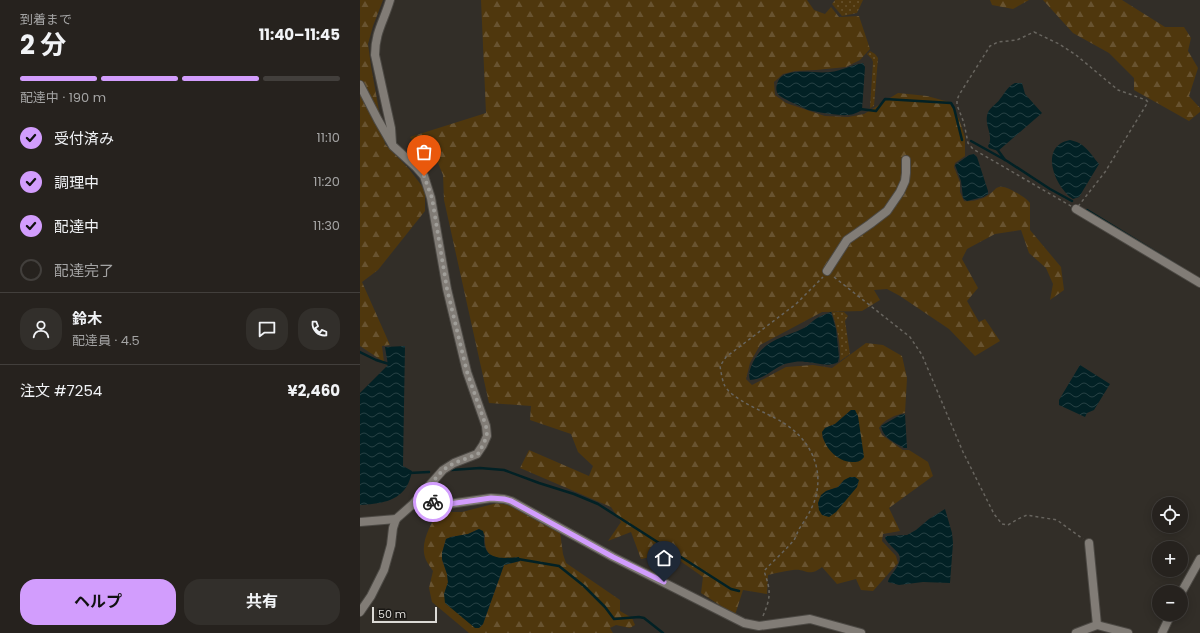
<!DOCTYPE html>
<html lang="ja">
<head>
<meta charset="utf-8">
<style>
	body { margin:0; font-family:Poppins,"Noto Sans JP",sans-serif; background:#322f2b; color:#f1f3f6; height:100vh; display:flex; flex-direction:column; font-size:15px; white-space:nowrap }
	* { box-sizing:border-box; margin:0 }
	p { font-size:13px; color:#a4a4a4 }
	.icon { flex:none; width:22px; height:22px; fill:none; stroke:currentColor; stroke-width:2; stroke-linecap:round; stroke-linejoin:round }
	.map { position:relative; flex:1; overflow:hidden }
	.drawer { display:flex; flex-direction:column; background:#26221e; width:360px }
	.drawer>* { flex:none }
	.buttons { position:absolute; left:792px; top:497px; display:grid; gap:8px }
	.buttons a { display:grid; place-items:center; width:36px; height:36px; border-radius:50%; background:#26221e; box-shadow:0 2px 10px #0003,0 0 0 1px #423f3c; font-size:20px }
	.scale { position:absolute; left:12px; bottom:10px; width:65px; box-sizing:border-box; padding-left:4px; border:2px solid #dcdad6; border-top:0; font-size:11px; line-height:14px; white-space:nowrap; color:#dcdad6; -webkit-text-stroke:3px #191714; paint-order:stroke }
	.pin { position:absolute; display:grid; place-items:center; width:34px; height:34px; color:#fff; margin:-41px -17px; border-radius:50% 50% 50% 0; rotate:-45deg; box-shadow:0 0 4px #0007 }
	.pin .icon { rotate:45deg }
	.courier { position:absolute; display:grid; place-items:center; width:40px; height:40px; margin:-20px; border:3px solid #d29dfd; border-radius:50%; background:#fff; color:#222; box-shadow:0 1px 5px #0007 }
	.summary em { font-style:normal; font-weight:700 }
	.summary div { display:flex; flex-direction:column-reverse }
	.summary { display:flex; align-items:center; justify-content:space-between; height:68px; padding:0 20px }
	h1 { font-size:26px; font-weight:700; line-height:30px }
	.bar { display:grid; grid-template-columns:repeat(4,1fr); gap:6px 4px; align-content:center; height:48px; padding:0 20px }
	.bar i { height:5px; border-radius:3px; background:#423f3c }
	.bar .selected { background:#d29dfd }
	.bar p { grid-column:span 4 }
	.line { display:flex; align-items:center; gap:10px; padding:0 20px; border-top:1px solid #423f3c }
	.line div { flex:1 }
	.round { display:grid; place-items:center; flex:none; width:42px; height:42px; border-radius:16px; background:#322f2b }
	ol { padding:0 20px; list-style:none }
	li { display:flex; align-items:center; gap:12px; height:44px }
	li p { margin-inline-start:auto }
	li .icon { padding:4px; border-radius:50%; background:#d29dfd; color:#111; stroke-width:4 }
	li:last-child { color:#a4a4a4 }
	li i { width:22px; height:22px; border:2px solid #423f3c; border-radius:50% }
	.primary-button { display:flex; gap:8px; margin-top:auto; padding:8px 20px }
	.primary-button a { flex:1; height:46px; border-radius:16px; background:#d29dfd; color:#111; font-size:16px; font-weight:700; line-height:46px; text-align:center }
	.primary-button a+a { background:#322f2b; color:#f1f3f6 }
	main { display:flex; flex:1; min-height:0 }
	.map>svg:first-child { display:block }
</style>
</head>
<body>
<main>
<section class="drawer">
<div class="summary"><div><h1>2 分</h1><p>到着まで</p></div><em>11:40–11:45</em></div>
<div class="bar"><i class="selected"></i><i class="selected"></i><i class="selected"></i><i></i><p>配達中 · 190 m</p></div>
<ol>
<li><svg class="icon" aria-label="check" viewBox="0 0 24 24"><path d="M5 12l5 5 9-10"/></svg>受付済み<p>11:10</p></li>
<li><svg class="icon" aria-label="check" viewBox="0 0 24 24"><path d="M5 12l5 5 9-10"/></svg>調理中<p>11:20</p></li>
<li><svg class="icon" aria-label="check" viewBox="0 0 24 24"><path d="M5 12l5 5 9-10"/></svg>配達中<p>11:30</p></li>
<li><i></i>配達完了</li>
</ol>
<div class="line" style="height:72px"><a class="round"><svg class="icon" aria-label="person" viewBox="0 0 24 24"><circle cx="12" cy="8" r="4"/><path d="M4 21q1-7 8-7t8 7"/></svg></a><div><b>鈴木</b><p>配達員 · 4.5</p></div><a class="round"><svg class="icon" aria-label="chat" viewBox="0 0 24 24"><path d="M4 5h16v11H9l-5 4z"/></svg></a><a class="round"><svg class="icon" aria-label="phone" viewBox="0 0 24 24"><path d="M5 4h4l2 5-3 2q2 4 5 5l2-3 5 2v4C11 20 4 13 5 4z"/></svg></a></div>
<div class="line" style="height:52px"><div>注文 #7254</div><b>¥2,460</b></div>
<div class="primary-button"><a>ヘルプ</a><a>共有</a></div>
</section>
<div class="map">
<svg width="840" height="633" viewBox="0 0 840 633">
	<defs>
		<pattern id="grass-dots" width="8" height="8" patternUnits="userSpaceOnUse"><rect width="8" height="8" fill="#4f370d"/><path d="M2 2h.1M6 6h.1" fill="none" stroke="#685330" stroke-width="1.8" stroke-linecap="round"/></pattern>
		<pattern id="forest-firs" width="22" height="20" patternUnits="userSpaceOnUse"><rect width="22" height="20" fill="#4f370d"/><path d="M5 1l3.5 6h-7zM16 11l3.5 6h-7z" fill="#685330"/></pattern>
		<pattern id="water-waves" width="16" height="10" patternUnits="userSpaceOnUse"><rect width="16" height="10" fill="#022125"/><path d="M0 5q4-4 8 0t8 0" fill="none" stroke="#264144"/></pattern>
	</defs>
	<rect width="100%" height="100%" fill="#322e28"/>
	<g fill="url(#grass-dots)">
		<polygon points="475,0 503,0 497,13 482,16 472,4"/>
		<polygon points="510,51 515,54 518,58 514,106 510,108 513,62 512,59 507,54"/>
		<path d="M 484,312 L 488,316 L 485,321 L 490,354 L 480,361 C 481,345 477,328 472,312 Z"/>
	</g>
	<g fill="url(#forest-firs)" fill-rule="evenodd">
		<polygon points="0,0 23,0 13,26 8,44 11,66 25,144 49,169 65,190 65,211 18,270 2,282 30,345 22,346 24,362 0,346"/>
		<path d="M 121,0 L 447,0 L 454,10 L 465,14 L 471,7 L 479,17 L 499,16 L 510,49 L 500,60 L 486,67 L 456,70 L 435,71 L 423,74 L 414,82 L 415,95 L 426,103 L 465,116 L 488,117 L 504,114 L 538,93 L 567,96 L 589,102 L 599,119 L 605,137 L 605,156 L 595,163 L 594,167 L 600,182 L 600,192 L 604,201 C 612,202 625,199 631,193 C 634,191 635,188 639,187 C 645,186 651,190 657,193 C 662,196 666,198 670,203 L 670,230 L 701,267 L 704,290 L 690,300 L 693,284 L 686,268 L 669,253 L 661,230 L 635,234 L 607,249 L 602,259 L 618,288 L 607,301 L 619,322 L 625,319 L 640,341 L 615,356 L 589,329 L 540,296 L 527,289 L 514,290 L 520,300 L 502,311 L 462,312 L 400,345 L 390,363 L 386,379 L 392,385 L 426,367 L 453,365 L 472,368 L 506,343 L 523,345 L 542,356 L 547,378 L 545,413 C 537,414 523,420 519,428 L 522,435 L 543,450 L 549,450 L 568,462 L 573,476 L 529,508 L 540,531 L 523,534 L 522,541 L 536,556 L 538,563 L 513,591 L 501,590 L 496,579 L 477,584 L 462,567 C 448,578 446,568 433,570 C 424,571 416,573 408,575 L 407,594 L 383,590 L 375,615 L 341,593 L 343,577 L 309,553 L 281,559 L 271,532 L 248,541 L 261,522 L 251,507 L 160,468 L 169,450 L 229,476 L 233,466 L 218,452 L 211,434 L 170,420 L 171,406 L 129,403 L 84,200 L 83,175 L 78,163 L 67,162 L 50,137 L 126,113 ZM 491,410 L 474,455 L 462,437 L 465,428 L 475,424 ZM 484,480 L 462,515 L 466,491 L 478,487 Z"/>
		<polygon points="630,0 669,0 653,9 632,5"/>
		<polygon points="683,0 762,0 805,27 824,27 831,38 828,51 838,68 829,96 840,108 840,112 829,121 774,90 774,78 749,53 713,33"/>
		<path d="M 137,503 L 148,505 L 200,532 L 203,554 L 206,563 L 260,600 L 260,611 L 272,618 L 275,625 L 270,628 L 256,625 L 250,628 L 253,633 L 109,633 L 72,602 L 69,588 L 73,571 C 71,568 68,564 66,560 C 59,544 70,526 78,512 L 102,512 ZM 119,529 L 125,535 C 123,561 139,559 159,558 L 160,561 L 144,565 L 123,624 L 119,628 L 84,594 L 88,583 L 87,574 L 82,560 L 82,553 L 86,539 L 91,537 L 108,534 Z"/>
	</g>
	<g fill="url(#water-waves)">
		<path d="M 503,63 L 505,67 L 502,110 C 498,112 493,115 488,115 C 479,116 457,112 448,110 C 442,107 426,100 420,96 C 414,92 416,82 421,77 C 433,68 456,74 470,72 C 481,71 491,65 503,63 Z"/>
		<path d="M 655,83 L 662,83 L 665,94 L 682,113 L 638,151 L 629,148 L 628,146 C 634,136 625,127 627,116 C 628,108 636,105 640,99 C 645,93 647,87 655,83 Z"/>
		<path d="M 710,140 C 725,143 729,152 739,164 L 719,197 L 713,199 C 695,187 678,146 710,140 Z"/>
		<polygon points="614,154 617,157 628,191 628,194 623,197 607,201 603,198 601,181 595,165 609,155"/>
		<path d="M 471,312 L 476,329 L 479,357 L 478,362 C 469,368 455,362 445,362 C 440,361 434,362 429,363 C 415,365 406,380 390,380 C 388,373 390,369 393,362 C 406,338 422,339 444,328 C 449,325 453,320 459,317 C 462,315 467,314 471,312 Z"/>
		<path d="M 45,346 L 43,466 L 52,471 C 51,475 50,480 48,484 C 39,502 18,504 0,505 L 0,393 L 28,365 L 25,347 Z"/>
		<polygon points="720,365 750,384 734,410 727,413 725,417 699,405 699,400"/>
		<path d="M 491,410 L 495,410 L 498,416 L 504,457 C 500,462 497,462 492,462 C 477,462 463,446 462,432 L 465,428 L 475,424 Z"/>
		<path d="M 545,414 L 547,448 L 544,448 C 534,442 523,438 521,426 L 540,415 Z"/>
		<polygon points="490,477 495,477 499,480 497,487 476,512 469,517 462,515 459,510 458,503 461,495 466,491 478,487 484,480"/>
		<path d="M 585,509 L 592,533 L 593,543 L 590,583 L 563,582 L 539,585 L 528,582 C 530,573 545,563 538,553 C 534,548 528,544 525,538 L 526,536 L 547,535 L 556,530 L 569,519 Z"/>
		<path d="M 119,529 L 123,531 C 125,536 123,541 125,547 C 129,561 148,558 159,557 L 160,561 L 144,565 L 123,624 L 119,628 L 115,628 L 85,603 L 84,594 L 88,582 L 87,574 L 82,559 L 82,553 L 86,539 L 91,537 L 108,534 Z"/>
	</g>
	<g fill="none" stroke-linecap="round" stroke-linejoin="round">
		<g stroke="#022125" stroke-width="2.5">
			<polyline points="500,109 516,111 525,99 591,103 594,108 602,140"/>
			<polyline points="611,141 647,161 690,189 712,201"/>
			<polyline points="637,149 645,160"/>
			<polyline points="727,210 820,267"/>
			<polyline points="0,352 16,360 29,364"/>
			<polyline points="91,470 120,468 144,470 179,483 214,494 238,504 371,589 379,591"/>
			<polyline points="49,473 69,472"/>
			<polyline points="158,559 199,566 224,586 245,607 254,619 279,617 284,618 303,633"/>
		</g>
		<g stroke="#4c4944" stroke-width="10">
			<g id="minor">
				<path d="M 30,0 C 24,21 15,32 15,55 L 31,128 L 32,143"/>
				<polyline points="0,85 18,120 33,146 56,167 64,176 71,198 87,289 107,372 126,426 127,436 123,445 117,454 94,463 83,470 53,504 36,519 33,528 31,545 24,570 11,596 0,612"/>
				<polyline points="716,209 840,283"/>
				<polyline points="467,271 487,240 510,224 527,211 540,192 545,181 546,173 546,160"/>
				<polyline points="58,498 89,504 131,498 144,499 151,501 253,557 384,623 399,626 450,619 501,633"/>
				<polyline points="0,522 36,519"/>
				<polyline points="729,543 737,625"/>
				<polyline points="821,593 840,559"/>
				<polyline points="716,633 737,625 768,633"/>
				<polyline points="802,633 811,614"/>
			</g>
		</g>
		<g stroke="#68655f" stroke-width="1.5" stroke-dasharray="3 3" stroke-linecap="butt">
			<polygon points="674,32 699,44 716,55 758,90 786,100 788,102 745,172 716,209 613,149 608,143 604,123 597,105 597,100 599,95 630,46 638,42 657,40"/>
			<polyline points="474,277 550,337 562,355 603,452 634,514 642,524 648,525 658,519 667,515 697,520 723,539"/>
			<path d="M 403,616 C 411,597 411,591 404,571 C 413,561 425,551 434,540 C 436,537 437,533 439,529 C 447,517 455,505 457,491 C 462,462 446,436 422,422 C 408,413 369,399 364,384 C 362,379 361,372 360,366 L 366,357 L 436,304 L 463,277"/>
		</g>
		<use href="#minor" stroke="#817c76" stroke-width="8"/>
	</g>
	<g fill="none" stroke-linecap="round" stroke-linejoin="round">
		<polyline stroke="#a09e99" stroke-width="4" stroke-dasharray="0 7.2" points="64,176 72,198 87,289 107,372 126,426 127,436 123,445 118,454 94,463 83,470 58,498 73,502"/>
		<polyline stroke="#d29dfd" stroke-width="5" points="73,502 89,504 131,498 144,499 151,501 253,557 304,582"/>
	</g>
</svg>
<div class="buttons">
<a><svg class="icon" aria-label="locate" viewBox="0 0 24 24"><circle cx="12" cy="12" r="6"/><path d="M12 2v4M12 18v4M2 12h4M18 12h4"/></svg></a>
<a>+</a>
<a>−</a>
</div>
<div class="scale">50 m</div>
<div class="pin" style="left:64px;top:176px;background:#ea580c"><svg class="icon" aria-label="bag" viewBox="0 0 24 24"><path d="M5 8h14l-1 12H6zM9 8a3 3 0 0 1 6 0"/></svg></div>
<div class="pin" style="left:304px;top:582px;background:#1f2937"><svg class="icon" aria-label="home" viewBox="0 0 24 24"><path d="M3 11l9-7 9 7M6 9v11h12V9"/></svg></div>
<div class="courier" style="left:73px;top:502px"><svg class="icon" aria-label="bike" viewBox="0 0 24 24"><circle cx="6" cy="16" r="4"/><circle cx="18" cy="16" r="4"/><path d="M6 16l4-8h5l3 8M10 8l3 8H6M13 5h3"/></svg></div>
</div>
</main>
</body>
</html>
